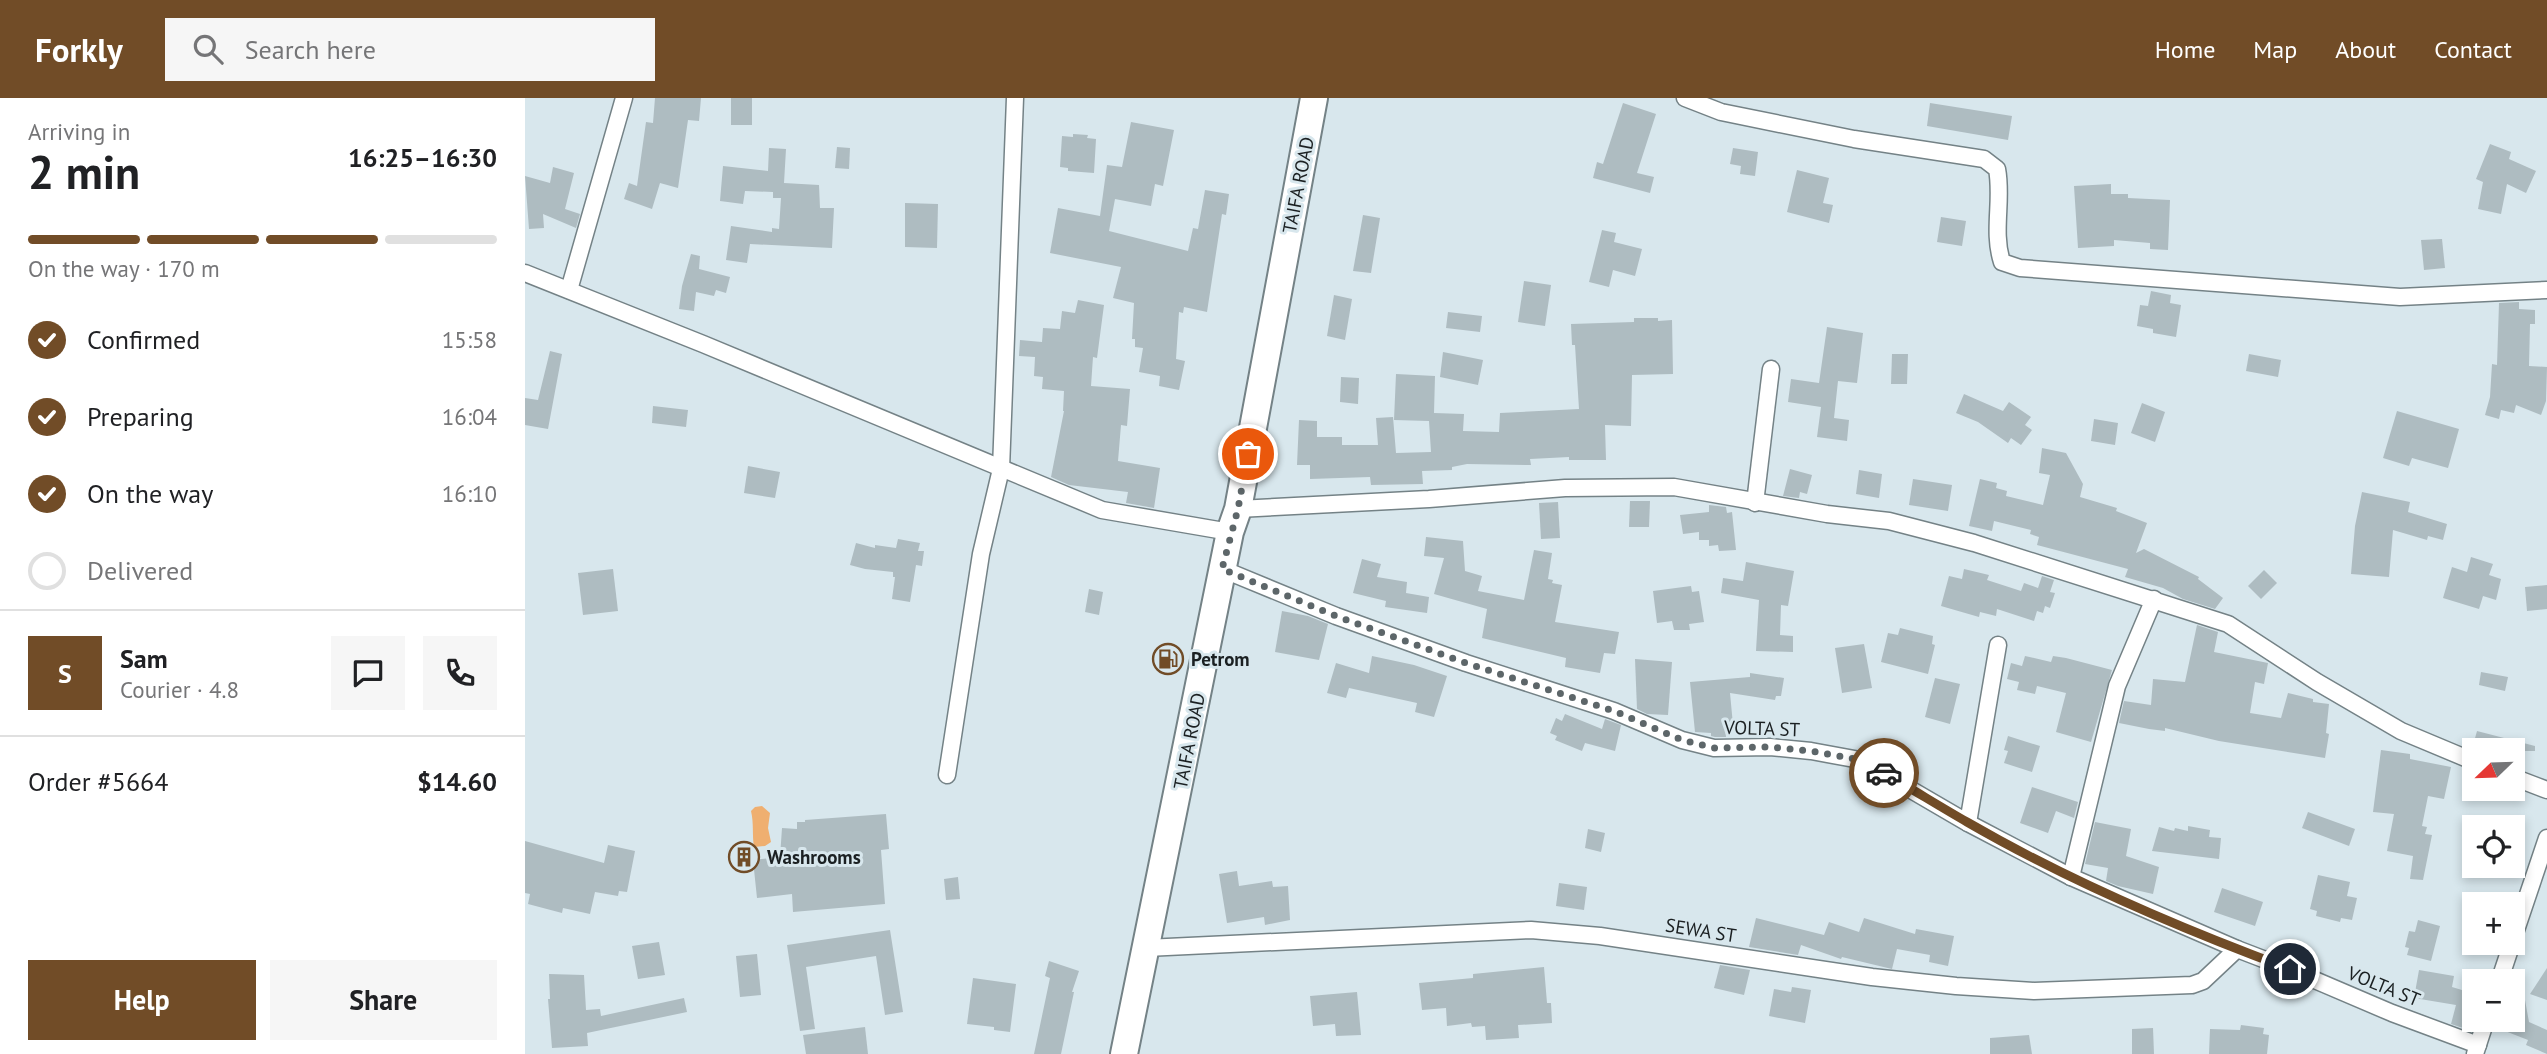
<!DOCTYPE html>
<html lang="en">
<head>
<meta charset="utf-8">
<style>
	body { margin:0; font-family:"PT Sans",sans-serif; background:#f6f6f6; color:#202124; height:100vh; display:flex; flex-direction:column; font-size:26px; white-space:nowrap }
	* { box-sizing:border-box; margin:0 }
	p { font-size:23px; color:#757577 }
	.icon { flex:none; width:38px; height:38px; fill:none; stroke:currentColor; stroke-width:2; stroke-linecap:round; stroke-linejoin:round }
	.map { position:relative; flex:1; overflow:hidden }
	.side { display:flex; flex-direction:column; background:#fff; width:525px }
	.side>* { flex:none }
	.needle { width:46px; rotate:247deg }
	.fabs { position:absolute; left:1937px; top:640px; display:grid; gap:14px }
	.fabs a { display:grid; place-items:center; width:63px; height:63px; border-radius:0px; background:#fff; box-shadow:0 4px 10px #0003; font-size:35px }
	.pin { position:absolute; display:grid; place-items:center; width:60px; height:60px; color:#fff; margin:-30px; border:4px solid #fff; border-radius:50%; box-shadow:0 2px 7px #0007 }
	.courier { position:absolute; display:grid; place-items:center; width:70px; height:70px; margin:-35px; border:5px solid #714c27; border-radius:50%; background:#fff; color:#222; box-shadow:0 2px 9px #0007 }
	.head em { font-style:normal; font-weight:800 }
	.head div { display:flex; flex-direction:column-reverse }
	.head { display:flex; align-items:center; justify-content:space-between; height:119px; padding:0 28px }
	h1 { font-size:46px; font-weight:800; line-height:52px }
	.bar { display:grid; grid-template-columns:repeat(4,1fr); gap:10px 7px; align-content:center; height:84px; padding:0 28px }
	.bar i { height:9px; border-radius:5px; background:#e0e0e0 }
	.bar .current { background:#714c27 }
	.bar p { grid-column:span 4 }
	.line { display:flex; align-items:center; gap:18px; padding:0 28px; border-top:2px solid #e0e0e0 }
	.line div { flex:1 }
	.round { display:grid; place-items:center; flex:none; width:74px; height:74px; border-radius:0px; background:#f6f6f6 }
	ol { padding:0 28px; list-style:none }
	li { display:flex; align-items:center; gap:21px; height:77px }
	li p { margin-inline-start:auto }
	li .icon { padding:7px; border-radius:50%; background:#714c27; color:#fff; stroke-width:4 }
	li:last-child { color:#757577 }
	li i { width:38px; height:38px; border:4px solid #e0e0e0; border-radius:50% }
	.action { display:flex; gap:14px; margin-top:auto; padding:14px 28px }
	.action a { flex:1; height:80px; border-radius:0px; background:#714c27; color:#fff; font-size:28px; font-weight:800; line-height:80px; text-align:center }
	.action a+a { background:#f6f6f6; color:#202124 }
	header { display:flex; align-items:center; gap:42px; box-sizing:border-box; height:98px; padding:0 35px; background:#714c27; color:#fff }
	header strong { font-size:33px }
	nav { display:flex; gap:38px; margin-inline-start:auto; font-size:24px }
	.search { width:490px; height:63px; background:#f6f6f6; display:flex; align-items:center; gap:18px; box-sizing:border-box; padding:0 24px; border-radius:0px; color:#757577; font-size:26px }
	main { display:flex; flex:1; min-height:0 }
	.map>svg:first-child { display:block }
</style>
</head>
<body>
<header>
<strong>Forkly</strong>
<div class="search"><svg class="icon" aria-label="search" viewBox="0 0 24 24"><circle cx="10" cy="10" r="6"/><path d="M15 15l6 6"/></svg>Search here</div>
<nav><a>Home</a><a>Map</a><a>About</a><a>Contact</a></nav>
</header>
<main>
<section class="side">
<div class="head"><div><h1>2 min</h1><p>Arriving in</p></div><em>16:25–16:30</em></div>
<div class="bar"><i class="current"></i><i class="current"></i><i class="current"></i><i></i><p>On the way · 170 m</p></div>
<ol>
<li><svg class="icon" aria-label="check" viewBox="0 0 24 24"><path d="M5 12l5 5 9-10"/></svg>Confirmed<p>15:58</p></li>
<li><svg class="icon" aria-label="check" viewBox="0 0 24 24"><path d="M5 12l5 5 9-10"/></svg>Preparing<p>16:04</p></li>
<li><svg class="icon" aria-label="check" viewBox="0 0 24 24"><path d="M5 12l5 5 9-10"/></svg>On the way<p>16:10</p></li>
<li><i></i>Delivered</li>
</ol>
<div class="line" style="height:126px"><b class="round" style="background:#714c27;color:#fff">S</b><div><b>Sam</b><p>Courier · 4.8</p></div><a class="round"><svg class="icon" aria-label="chat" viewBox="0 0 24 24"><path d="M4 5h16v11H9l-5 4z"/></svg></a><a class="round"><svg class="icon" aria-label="phone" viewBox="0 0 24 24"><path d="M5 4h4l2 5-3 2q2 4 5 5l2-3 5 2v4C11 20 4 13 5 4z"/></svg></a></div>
<div class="line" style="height:91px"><div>Order #5664</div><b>$14.60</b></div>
<div class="action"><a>Help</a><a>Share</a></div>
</section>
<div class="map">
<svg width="2022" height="956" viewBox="0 0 2022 956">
	<rect width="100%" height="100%" fill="#d8e7ed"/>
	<path fill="#efaf70" d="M 237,708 L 245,715 L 243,730 L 246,744 L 240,748 L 229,749 C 227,736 229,726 226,713 L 230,709 Z"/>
	<g fill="#aebcc1">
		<polygon points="130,0 176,0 174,23 163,22 153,90 135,85 127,111 99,101 104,85 112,88 121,24 128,25"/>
		<rect x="206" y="0" width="21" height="27"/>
		<polygon points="1098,5 1131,16 1112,75 1129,79 1125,95 1068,80 1072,64 1078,66"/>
		<polygon points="1405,5 1487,18 1483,42 1402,28"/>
		<polygon points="606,24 649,32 638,88 630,86 626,108 590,101 584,133 663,153 668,130 673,131 680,92 704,96 701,117 697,116 682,214 659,209 658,215 654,214 651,261 660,263 654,292 634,288 635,278 614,274 618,250 610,249 610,241 607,241 609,205 588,200 596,169 525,155 533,110 575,118 582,67 597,69"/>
		<polygon points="548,36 563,37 562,40 571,41 569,75 543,73 543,70 535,69 537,38 548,39"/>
		<polygon points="1965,46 1986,54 1984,61 2011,73 2001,95 1982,86 1976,116 1953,111 1958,84 1951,81"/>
		<polygon points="312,49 325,50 324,71 310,70"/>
		<polygon points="244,50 261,51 259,85 294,87 295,110 309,110 307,150 225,146 222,165 201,162 206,128 247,134 247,130 254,131 256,100 248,100 248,94 220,93 218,106 195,103 198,68 243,73"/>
		<polygon points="1208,50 1233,54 1230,78 1215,76 1216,68 1205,66"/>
		<polygon points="28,69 49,75 40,111 55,116 51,130 18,116 19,130 4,131 0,78 25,85"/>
		<polygon points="1272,72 1304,80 1298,105 1308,107 1304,125 1262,114"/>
		<polygon points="1586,86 1586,96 1603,96 1603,100 1645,102 1643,152 1625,151 1625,145 1589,142 1589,148 1553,150 1549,88"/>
		<polygon points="380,105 413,106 412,150 380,149"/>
		<polygon points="838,117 855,120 846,175 828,173"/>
		<polygon points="1416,119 1441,123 1437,148 1412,144"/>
		<polygon points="1077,132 1091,135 1089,144 1117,151 1110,178 1088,172 1084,189 1064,184"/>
		<polygon points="1917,141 1920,170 1899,172 1896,142"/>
		<polygon points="166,156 175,158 174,171 205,179 201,195 191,192 189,198 171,194 169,213 154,211 157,188"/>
		<polygon points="999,183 1026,187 1020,228 993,224"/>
		<polygon points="1626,193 1646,197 1645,205 1656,207 1651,239 1628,235 1628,231 1612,228 1615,207 1623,208"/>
		<polygon points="809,197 827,201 820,242 802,238"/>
		<polygon points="553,202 579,207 572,260 568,259 566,288 605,291 602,328 596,327 593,363 635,370 629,410 601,405 603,394 544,387 526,379 539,313 538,313 539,293 517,291 518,279 509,278 510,259 494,258 495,242 517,244 518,230 535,231 537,213 550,215"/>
		<polygon points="1994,204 1994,211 2010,212 2010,226 2005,226 2004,268 2022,269 2021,303 2016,317 1991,307 1989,315 1976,312 1974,321 1960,317 1965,299 1967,266 1972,267 1974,205"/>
		<polygon points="923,214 957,218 955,234 921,230"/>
		<polygon points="1109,220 1133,220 1133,223 1147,222 1148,276 1107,277 1106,328 1080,327 1081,362 1044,362 1044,359 1005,361 1006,367 942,366 927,369 927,372 897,373 898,386 846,387 845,379 785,381 785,367 772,367 774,322 792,323 792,339 817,339 817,347 853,347 851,320 868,319 871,355 906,354 904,323 869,322 871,276 910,278 909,315 939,316 938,333 974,334 975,315 1054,311 1050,247 1047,247 1046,226 1109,224"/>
		<polygon points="1302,229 1338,235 1332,285 1313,283 1309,320 1324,322 1322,343 1292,339 1296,309 1263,304 1266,281 1294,285"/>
		<polygon points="25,253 37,256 23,331 0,327 0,300 13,302"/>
		<polygon points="918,254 958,262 953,287 915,279"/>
		<polygon points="1367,256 1383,256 1382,286 1366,286"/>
		<polygon points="1724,256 1756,262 1753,279 1721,273"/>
		<polygon points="816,279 834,280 833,306 815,304"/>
		<polygon points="1439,296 1478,313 1484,304 1506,319 1500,327 1507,332 1496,347 1486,340 1483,345 1453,324 1431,315"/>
		<polygon points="1617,305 1640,314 1630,344 1606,335"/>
		<polygon points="128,308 163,312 161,329 127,325"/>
		<polygon points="1872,313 1934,331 1923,370 1887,360 1884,368 1858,360"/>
		<polygon points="1569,321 1593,325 1590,347 1566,343"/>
		<polygon points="1517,350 1541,355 1558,386 1555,399 1592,410 1591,413 1622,425 1611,455 1619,451 1674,479 1673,481 1698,500 1690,511 1658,501 1638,490 1600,479 1603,471 1512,447 1514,439 1505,436 1506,432 1469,423 1467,433 1444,428 1455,381 1472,385 1471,390 1482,393 1481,398 1518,407 1525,377 1514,375"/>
		<polygon points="223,368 255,374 250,400 219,395"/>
		<polygon points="1265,371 1287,377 1282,396 1275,394 1274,400 1258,398"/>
		<polygon points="1334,372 1357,376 1354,400 1331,396"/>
		<polygon points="1388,381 1427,387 1423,413 1384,407"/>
		<polygon points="1837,394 1885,404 1883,414 1922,426 1918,442 1903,438 1902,442 1868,432 1864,479 1826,476 1830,428"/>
		<polygon points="1105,403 1125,403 1124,429 1104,429"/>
		<polygon points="1033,404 1035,440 1016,441 1014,405"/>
		<polygon points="1184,407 1201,409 1202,415 1207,414 1211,452 1194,453 1193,447 1184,448 1184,442 1174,442 1174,434 1158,436 1155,417 1184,414"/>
		<polygon points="901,439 938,443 940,473 957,478 953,493 999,502 1009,452 1027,455 1023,481 1028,482 1027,485 1037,487 1030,524 1094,534 1090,556 1079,555 1075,575 1040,569 1041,560 957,540 962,511 909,496 919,460 899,458"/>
		<polygon points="373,441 395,445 393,453 399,453 397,468 391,467 385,504 367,501 370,479 368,479 368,474 340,471 325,467 331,445 350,450 350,447 371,450"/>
		<polygon points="1946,459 1968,466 1964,477 1976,481 1971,502 1958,498 1954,511 1918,500 1927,469 1942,474"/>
		<polygon points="837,461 856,466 852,479 882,484 881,495 904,499 902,515 860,509 861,503 828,495"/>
		<polygon points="1221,464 1269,473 1263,508 1256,507 1255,537 1268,538 1268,554 1231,553 1234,502 1196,495 1198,480 1218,483"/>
		<polygon points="88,471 93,513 58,517 53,475"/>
		<polygon points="1439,471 1464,477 1462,482 1496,493 1499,485 1513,490 1517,478 1529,482 1525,494 1530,495 1525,510 1520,508 1518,515 1512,513 1509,523 1472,511 1471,518 1455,514 1454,519 1416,508 1424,478 1437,481"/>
		<polygon points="1739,472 1752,485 1736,501 1723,488"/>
		<polygon points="2022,487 2022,511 2002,513 2000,489"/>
		<polygon points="1166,488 1167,494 1174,493 1179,524 1164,526 1165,532 1149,532 1147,523 1132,525 1128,493"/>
		<polygon points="564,491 578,494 574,517 560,514"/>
		<polygon points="757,513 783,518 803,526 794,562 750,554"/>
		<polygon points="1672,527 1693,534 1689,554 1743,565 1739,586 1730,584 1725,615 1756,620 1763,595 1788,601 1788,604 1804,606 1801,635 1804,636 1800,660 1694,643 1640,630 1640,633 1624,631 1594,625 1599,603 1626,607 1628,581 1660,584"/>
		<polygon points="1375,530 1408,538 1407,546 1410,547 1403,576 1356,564 1363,535 1373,537"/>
		<polygon points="1339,546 1347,590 1317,595 1310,550"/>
		<polygon points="847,558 889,567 922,578 909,619 890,614 892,605 824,590 821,600 802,595 811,565 844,575"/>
		<polygon points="1500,558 1526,564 1528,558 1541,560 1587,572 1566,644 1531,634 1541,595 1512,588 1510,596 1492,592 1494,584 1482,581 1486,565 1497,568"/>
		<polygon points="1110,561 1147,564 1143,617 1122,616 1112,611"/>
		<polygon points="1956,574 1983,579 1980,593 1954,587"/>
		<polygon points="1225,575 1259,580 1256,598 1251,598 1250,602 1205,595 1208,627 1200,628 1201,639 1190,639 1186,638 1186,635 1170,634 1165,584 1225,579"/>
		<polygon points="1410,580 1435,586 1425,626 1400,619"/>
		<polygon points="1040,616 1077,631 1080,621 1096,627 1090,653 1060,645 1057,653 1030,642 1032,638 1025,635 1031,620 1037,623"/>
		<polygon points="1952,633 2010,648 2010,653 1950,653 1947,651"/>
		<polygon points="1483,638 1515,648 1507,674 1479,665 1483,653 1479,652"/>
		<polygon points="1856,652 1885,656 1885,661 1926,669 1919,701 1903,698 1897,728 1902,729 1900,736 1907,737 1898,782 1885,781 1888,758 1862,753 1869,716 1848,714"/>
		<polygon points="1507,689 1553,704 1549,720 1531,713 1523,735 1495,725"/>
		<polygon points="1783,714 1830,731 1824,748 1777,730"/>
		<polygon points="361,716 364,751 356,752 360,806 268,814 267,796 232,800 228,762 255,759 257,730 272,731 272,724 280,724 280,722"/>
		<polygon points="1570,724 1606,731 1601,758 1634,769 1628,796 1593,788 1581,783 1583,770 1560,766"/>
		<polygon points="1663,728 1685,732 1684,739 1696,740 1694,761 1627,753 1634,729 1649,733 1650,730 1663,733"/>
		<polygon points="1063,731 1080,735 1076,754 1060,750"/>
		<polygon points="0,743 79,765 83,747 110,753 102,794 94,793 93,798 70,794 65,816 38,810 37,815 3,806 5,796 0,795"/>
		<polygon points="712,773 714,788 747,783 748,789 763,788 765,822 740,827 739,819 702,825 694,776"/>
		<polygon points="1793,777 1825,784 1822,798 1832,800 1827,822 1816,820 1815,824 1791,818 1792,813 1785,811"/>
		<polygon points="433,779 435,801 421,802 419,781"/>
		<polygon points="1034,785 1062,789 1059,812 1031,808"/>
		<polygon points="1697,790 1738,804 1730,828 1689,814"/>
		<polygon points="1231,820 1299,837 1304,824 1334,834 1339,820 1390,836 1391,831 1429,838 1423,868 1404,864 1405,857 1372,851 1367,871 1317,859 1316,861 1276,847 1273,857 1224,849"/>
		<polygon points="1893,822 1915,828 1906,863 1882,857 1884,850 1880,849 1884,833 1890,834"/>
		<polygon points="365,832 378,914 360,917 351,858 281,869 290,931 275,933 262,847"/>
		<polygon points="134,844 140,877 113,881 107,848"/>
		<polygon points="232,856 236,897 215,899 211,858"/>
		<polygon points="524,863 554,873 547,894 549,894 536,956 509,956 525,880 520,878"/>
		<polygon points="1195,867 1225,872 1219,897 1189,890"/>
		<polygon points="1019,869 1022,905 1026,905 1027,925 993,927 994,940 961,942 960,928 947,929 946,925 922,928 921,910 897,912 894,885 948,880 948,876"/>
		<polygon points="2022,870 2022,902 2005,896"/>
		<polygon points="1894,872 1929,878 1927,889 1950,896 1950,904 1941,931 1926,926 1931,907 1889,900"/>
		<polygon points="24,876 59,877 61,912 75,911 76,918 159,900 162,914 62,935 63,948 27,950 23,901 25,901"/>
		<polygon points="448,880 491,886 485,934 469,932 469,929 442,926"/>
		<polygon points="1267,889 1286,892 1280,925 1244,918 1249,891 1266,894"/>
		<polygon points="832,894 836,937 811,938 810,926 788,928 785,898"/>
		<polygon points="2000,902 2004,924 2022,932 2022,956 2001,947 2003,942 1980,933"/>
		<polygon points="1716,927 1739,930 1738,936 1744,937 1742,956 1684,956 1685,931 1715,932"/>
		<polygon points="340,929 343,956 281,956 278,937"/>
		<polygon points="1628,930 1629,956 1607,956 1607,931"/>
		<polygon points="1504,937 1507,956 1465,956 1465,940"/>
	</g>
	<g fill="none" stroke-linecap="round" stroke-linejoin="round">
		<g stroke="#748286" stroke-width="19">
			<g id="minor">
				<path d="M 1160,0 L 1196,14 L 1329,41 L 1459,61 L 1472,71 C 1478,102 1467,133 1477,164 L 1495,170 L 1875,199 L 2022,192"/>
				<polyline points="0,175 178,246 577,412 705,434"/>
				<polyline points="44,192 99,0"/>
				<polyline points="1230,405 1246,271"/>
				<polyline points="713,411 904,401 1040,390 1149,389 1302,416 1364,423 1449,445 1703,526 1792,584 1876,633 1950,664"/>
				<polyline points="697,471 811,518 941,565 1089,613 1157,642 1189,650 1245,649 1286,653 1335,662 1443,725 1546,779 1712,851 1764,871 1867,915 1953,947"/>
				<polyline points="422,677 456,456 476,371 490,0"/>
				<polyline points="1988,679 2022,692"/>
				<polyline points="1443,725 1473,547"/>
				<polyline points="1546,779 1592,588 1629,501"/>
				<polyline points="1988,841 2022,740"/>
				<polyline points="621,850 1006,832 1075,838 1347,879 1431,888 1509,893 1667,887 1678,883 1712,851"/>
				<polyline points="1974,884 1987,845"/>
				<polyline points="1950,956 1961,922"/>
			</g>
		</g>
		<g stroke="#748286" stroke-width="30">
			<polyline id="trunk" points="599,956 705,434 713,411 789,0"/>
		</g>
		<use href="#minor" stroke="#fff" stroke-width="16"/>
		<use href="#trunk" stroke="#fff" stroke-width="26"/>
	</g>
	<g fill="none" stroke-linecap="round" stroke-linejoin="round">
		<polyline stroke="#5d6669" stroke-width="7" stroke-dasharray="0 12.6" points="723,356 713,411 697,471 811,518 941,565 1089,613 1157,642 1189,650 1245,649 1286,653 1335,662 1359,675"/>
		<path stroke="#714c27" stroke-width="9" d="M 1359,675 C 1387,691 1414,708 1442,724 C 1544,783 1654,830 1765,871"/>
	</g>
	<defs>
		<g id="fuel-ring" transform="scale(1.575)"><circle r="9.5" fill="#d8e7ed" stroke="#714c27" stroke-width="1.5"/><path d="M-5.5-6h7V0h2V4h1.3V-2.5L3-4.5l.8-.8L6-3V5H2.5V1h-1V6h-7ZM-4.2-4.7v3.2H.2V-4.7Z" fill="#714c27"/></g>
		<g id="building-ring" transform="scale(1.575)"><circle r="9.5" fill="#d8e7ed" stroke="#714c27" stroke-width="1.5"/><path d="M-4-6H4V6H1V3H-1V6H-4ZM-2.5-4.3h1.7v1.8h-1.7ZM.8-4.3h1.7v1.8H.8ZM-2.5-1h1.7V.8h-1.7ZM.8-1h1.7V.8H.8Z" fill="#714c27"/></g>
	</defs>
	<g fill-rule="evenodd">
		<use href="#fuel-ring" x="643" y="561"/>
		<use href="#building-ring" x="219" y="759"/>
	</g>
	<g text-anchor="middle" stroke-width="6" stroke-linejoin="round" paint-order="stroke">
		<g font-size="19" fill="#1b2022" stroke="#d8e7ed">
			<text transform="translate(773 87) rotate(-79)" y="7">TAIFA ROAD</text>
			<text transform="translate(1237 630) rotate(2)" y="7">VOLTA ST</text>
			<text transform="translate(664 643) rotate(-79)" y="7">TAIFA ROAD</text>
			<text transform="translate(1176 832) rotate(9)" y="7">SEWA ST</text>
			<text transform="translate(1859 888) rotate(22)" y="7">VOLTA ST</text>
		</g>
		<g font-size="19" font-weight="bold" fill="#1b2022" stroke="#d8e7ed" text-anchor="start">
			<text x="666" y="568">Petrom</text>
			<text x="242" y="766">Washrooms</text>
		</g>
	</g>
</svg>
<div class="fabs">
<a><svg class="needle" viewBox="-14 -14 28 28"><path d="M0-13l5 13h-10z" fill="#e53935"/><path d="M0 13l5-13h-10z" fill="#757577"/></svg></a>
<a><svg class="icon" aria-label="locate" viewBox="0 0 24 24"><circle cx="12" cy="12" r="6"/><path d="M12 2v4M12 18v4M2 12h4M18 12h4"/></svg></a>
<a>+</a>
<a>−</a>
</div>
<div class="pin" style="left:723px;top:356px;background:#ea580c"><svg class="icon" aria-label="bag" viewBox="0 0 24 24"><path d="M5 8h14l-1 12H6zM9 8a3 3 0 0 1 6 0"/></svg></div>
<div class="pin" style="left:1765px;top:871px;background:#1f2937"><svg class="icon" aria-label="home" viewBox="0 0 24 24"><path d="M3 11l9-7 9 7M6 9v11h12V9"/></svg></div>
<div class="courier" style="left:1359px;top:675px"><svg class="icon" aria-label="car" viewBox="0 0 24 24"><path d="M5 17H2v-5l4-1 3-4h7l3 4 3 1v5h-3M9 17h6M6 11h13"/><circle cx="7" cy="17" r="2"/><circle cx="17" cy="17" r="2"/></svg></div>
</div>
</main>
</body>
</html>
